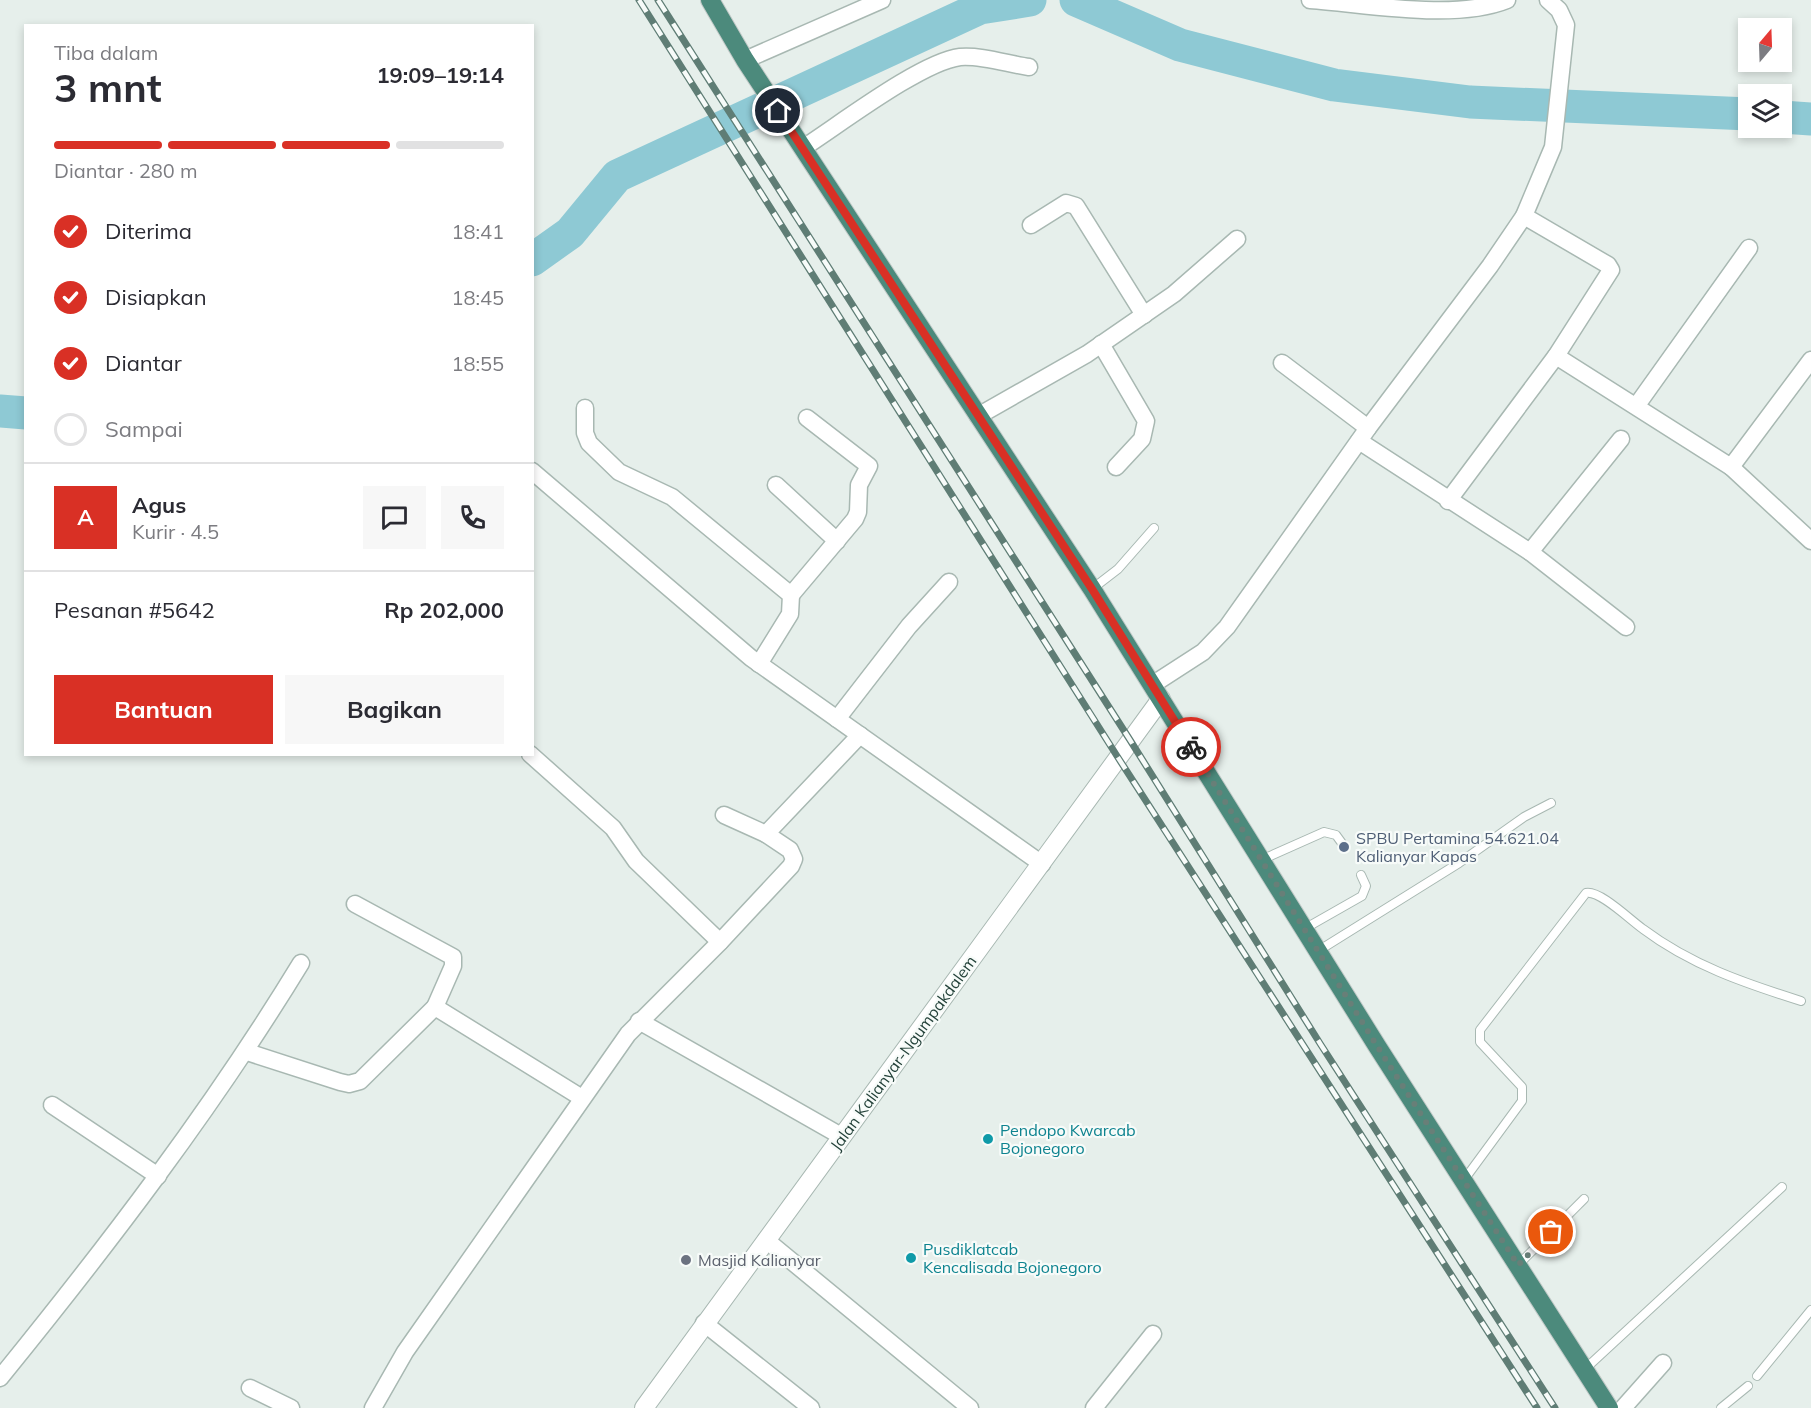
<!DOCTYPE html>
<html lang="id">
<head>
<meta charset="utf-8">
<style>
	body { margin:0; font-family:Mulish,sans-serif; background:#f7f7f7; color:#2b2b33; height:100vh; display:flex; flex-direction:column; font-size:22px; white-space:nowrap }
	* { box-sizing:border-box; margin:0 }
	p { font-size:20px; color:#7c7c81 }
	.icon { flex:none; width:33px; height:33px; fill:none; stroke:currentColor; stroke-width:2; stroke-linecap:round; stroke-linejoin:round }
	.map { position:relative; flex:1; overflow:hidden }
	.panel { position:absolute; left:24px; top:24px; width:510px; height:732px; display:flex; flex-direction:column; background:#fff; border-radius:0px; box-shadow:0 3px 9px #0003 }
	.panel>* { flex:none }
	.needle { width:39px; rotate:19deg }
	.fabs { position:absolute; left:1738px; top:18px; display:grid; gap:12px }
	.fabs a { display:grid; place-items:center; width:54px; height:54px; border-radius:0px; background:#fff; box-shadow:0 3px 9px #0003; font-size:30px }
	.pin { position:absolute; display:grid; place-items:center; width:51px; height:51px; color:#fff; margin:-26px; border:3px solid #fff; border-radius:50%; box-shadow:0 2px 6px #0007 }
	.courier { position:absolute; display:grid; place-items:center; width:60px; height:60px; margin:-30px; border:4px solid #d93025; border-radius:50%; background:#fff; color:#222; box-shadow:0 2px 8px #0007 }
	.summary em { font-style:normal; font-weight:700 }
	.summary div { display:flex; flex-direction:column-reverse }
	.summary { display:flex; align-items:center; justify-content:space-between; height:102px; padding:0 30px }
	h1 { font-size:39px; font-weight:700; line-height:45px }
	.bar { display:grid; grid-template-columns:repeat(4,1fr); gap:9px 6px; align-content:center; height:72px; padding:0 30px }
	.bar i { height:8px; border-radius:4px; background:#e1e1e2 }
	.bar .active { background:#d93025 }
	.bar p { grid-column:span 4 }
	.line { display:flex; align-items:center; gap:15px; padding:0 30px; border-top:2px solid #e1e1e2 }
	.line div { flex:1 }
	.round { display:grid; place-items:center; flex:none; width:63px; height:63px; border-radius:0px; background:#f7f7f7 }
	ol { padding:0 30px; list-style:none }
	li { display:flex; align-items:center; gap:18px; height:66px }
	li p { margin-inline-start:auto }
	li .icon { padding:6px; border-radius:50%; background:#d93025; color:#fff; stroke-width:4 }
	li:last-child { color:#7c7c81 }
	li i { width:33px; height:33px; border:3px solid #e1e1e2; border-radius:50% }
	.action { display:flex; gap:12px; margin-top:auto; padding:12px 30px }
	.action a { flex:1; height:69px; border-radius:0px; background:#d93025; color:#fff; font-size:24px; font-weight:700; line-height:69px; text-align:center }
	.action a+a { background:#f7f7f7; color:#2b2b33 }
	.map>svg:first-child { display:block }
</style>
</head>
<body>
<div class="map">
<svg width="1811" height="1408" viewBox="0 0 1811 1408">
	<rect width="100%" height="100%" fill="#e6efeb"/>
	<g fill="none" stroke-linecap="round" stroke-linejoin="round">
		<g stroke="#8ec9d4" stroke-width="33">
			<polyline points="1076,0 1180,45 1334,85 1470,102 1749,114"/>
			<polyline points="1782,117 1811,119"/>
			<polyline points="532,260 570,233 617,176 980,8 1030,0"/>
			<polyline points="0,411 26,413"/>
		</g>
		<g stroke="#a8b8b2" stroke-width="10">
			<g id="service">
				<polyline points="1092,589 1118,569 1154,528"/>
				<polyline points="1261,860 1324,832 1336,835 1344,846"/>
				<polyline points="1304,929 1362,896 1366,886 1361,875"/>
				<polyline points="1318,951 1459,863 1524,817 1551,803"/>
				<path d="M 1464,1180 L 1522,1101 L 1522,1087 L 1480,1042 L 1480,1030 L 1586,893 C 1600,890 1630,920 1643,929 C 1691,965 1744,983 1801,1001"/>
				<polyline points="1518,1265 1584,1199"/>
				<polyline points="1585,1369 1782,1187"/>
				<polyline points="1757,1376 1811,1310"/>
				<polyline points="1721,1408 1748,1386"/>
			</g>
		</g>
		<g stroke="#a8b8b2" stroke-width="19">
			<g id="minor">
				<path d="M 1310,0 C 1367,4 1455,21 1507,0"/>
				<polyline points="745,60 882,0"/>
				<path d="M 803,148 C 839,125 921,62 960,57 C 981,55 1008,64 1029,67"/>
				<polyline points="1031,225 1066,203 1076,206 1144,315"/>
				<polyline points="1101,344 1146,421 1142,439 1116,467"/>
				<polyline points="1556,356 1731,467 1811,360"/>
				<polyline points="1282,363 1368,428"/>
				<polyline points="1637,405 1749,248"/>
				<polyline points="585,408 585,433 589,443 619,472 672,497 791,595 790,614 759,664"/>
				<polyline points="978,416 1087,354 1174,294 1237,239"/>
				<polyline points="1359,441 1530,552 1621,439"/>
				<polyline points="1731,467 1811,541"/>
				<polyline points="532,471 751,658 1042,864"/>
				<polyline points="776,485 837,541"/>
				<polyline points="1448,501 1556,356 1611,270 1608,265 1524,216"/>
				<polyline points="1530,552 1626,627"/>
				<polyline points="791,595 855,519 858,512 859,485 869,466 807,418"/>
				<polyline points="1152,685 1203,652 1227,627 1368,428 1490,266 1524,216 1553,147 1566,25 1559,10 1548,0"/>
				<polyline points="837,719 909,626 949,582"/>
				<polyline points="530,754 613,828 636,861 720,942"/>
				<polyline points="724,815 766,834"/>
				<polyline points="355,904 453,957 453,966 435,1007"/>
				<polyline points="639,1021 841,1136"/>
				<polyline points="247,1052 340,1082 349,1084 360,1081 435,1007 582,1098"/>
				<polyline points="52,1105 158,1176"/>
				<polyline points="766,1240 970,1408"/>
				<polyline points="704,1323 811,1408"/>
				<path d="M 0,1378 C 108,1245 212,1109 301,963"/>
				<polyline points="250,1388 291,1408"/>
				<polyline points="373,1408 405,1352 628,1034 720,942 791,866 794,859 790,850 766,834 860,735"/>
				<polyline points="1094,1408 1153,1334"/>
				<polyline points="1623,1408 1663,1363"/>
			</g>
		</g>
		<g stroke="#a8b8b2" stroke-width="20">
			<polyline id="tertiary" points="644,1408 1161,699"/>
		</g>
		<g stroke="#c2cac8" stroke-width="20">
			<polyline id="trunk" points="710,0 745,60 1092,589 1377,1046 1609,1408"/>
		</g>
		<use href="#service" stroke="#fff" stroke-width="8"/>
		<use href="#minor" stroke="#fff" stroke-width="16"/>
		<use href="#tertiary" stroke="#fff" stroke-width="18"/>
		<use href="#trunk" stroke="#4c8a7c" stroke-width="18"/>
		<g stroke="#5f7d75" stroke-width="7">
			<g id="rail">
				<polyline points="639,0 1117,756 1537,1408"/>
				<polyline points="658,0 1130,740 1321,1045 1555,1408"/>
			</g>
		</g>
		<use href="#rail" stroke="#f7fbf9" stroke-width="4.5" stroke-dasharray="14" stroke-linecap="butt"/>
	</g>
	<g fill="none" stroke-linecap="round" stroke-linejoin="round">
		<polyline stroke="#687f78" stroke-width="6" stroke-dasharray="0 10.8" points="1191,747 1377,1046 1518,1265 1551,1232"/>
		<polyline stroke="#d93025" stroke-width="8" points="778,111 1092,589 1191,747"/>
	</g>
	<circle fill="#5c6f8a" stroke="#f7fbf9" stroke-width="2" cx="1344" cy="847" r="6"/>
	<g fill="#0f9aa8" stroke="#f7fbf9" stroke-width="2">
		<circle cx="988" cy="1139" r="6"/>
		<circle cx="911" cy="1258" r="6"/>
	</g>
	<circle fill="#6b7280" stroke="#f7fbf9" stroke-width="2" cx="686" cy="1260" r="6"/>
	<g text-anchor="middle" stroke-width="4.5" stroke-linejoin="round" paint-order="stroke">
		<g font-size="16" fill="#4e5e75" stroke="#f7fbf9" text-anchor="start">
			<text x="1356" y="844">SPBU Pertamina 54.621.04<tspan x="1356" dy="18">Kalianyar Kapas</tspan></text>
		</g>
		<g font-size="16" fill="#24423a" stroke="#f7fbf9">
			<text transform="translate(903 1053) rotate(-54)" y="6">Jalan Kalianyar-Ngumpakdalem</text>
		</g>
		<g font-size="16" fill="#0d838f" stroke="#f7fbf9" text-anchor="start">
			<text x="1000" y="1136">Pendopo Kwarcab<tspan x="1000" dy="18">Bojonegoro</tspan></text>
			<text x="923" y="1255">Pusdiklatcab<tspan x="923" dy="18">Kencalisada Bojonegoro</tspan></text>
		</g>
		<g font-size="16" fill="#5b616d" stroke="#f7fbf9" text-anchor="start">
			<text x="698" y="1266">Masjid Kalianyar</text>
		</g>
	</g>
</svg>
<div class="fabs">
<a><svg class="needle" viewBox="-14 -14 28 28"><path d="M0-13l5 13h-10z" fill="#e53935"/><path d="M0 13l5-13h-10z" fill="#7c7c81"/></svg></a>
<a><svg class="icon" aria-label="layers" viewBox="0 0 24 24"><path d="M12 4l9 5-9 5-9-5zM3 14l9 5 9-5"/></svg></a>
</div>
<div class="pin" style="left:1551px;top:1232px;background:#ea580c"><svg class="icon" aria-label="bag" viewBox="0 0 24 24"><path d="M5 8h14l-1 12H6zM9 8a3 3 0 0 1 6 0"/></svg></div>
<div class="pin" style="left:778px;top:111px;background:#1f2937"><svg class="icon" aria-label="home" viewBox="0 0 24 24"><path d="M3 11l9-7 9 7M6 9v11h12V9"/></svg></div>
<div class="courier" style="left:1191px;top:747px"><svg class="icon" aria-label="bike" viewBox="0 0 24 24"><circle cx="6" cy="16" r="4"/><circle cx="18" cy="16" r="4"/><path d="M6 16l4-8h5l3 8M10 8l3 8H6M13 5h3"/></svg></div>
<section class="panel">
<div class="summary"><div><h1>3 mnt</h1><p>Tiba dalam</p></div><em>19:09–19:14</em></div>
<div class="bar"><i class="active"></i><i class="active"></i><i class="active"></i><i></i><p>Diantar · 280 m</p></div>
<ol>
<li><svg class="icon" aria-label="check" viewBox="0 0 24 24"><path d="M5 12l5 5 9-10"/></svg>Diterima<p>18:41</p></li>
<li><svg class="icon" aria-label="check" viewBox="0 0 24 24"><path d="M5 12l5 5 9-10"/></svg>Disiapkan<p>18:45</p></li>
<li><svg class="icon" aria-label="check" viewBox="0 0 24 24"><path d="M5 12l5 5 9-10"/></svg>Diantar<p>18:55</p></li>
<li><i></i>Sampai</li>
</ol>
<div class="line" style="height:108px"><b class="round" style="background:#d93025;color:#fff">A</b><div><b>Agus</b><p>Kurir · 4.5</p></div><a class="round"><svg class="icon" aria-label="chat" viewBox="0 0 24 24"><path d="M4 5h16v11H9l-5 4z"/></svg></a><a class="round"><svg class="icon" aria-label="phone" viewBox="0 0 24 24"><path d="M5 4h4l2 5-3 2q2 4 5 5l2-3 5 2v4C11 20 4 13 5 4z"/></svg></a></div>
<div class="line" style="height:78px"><div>Pesanan #5642</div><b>Rp 202,000</b></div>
<div class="action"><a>Bantuan</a><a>Bagikan</a></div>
</section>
</div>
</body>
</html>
